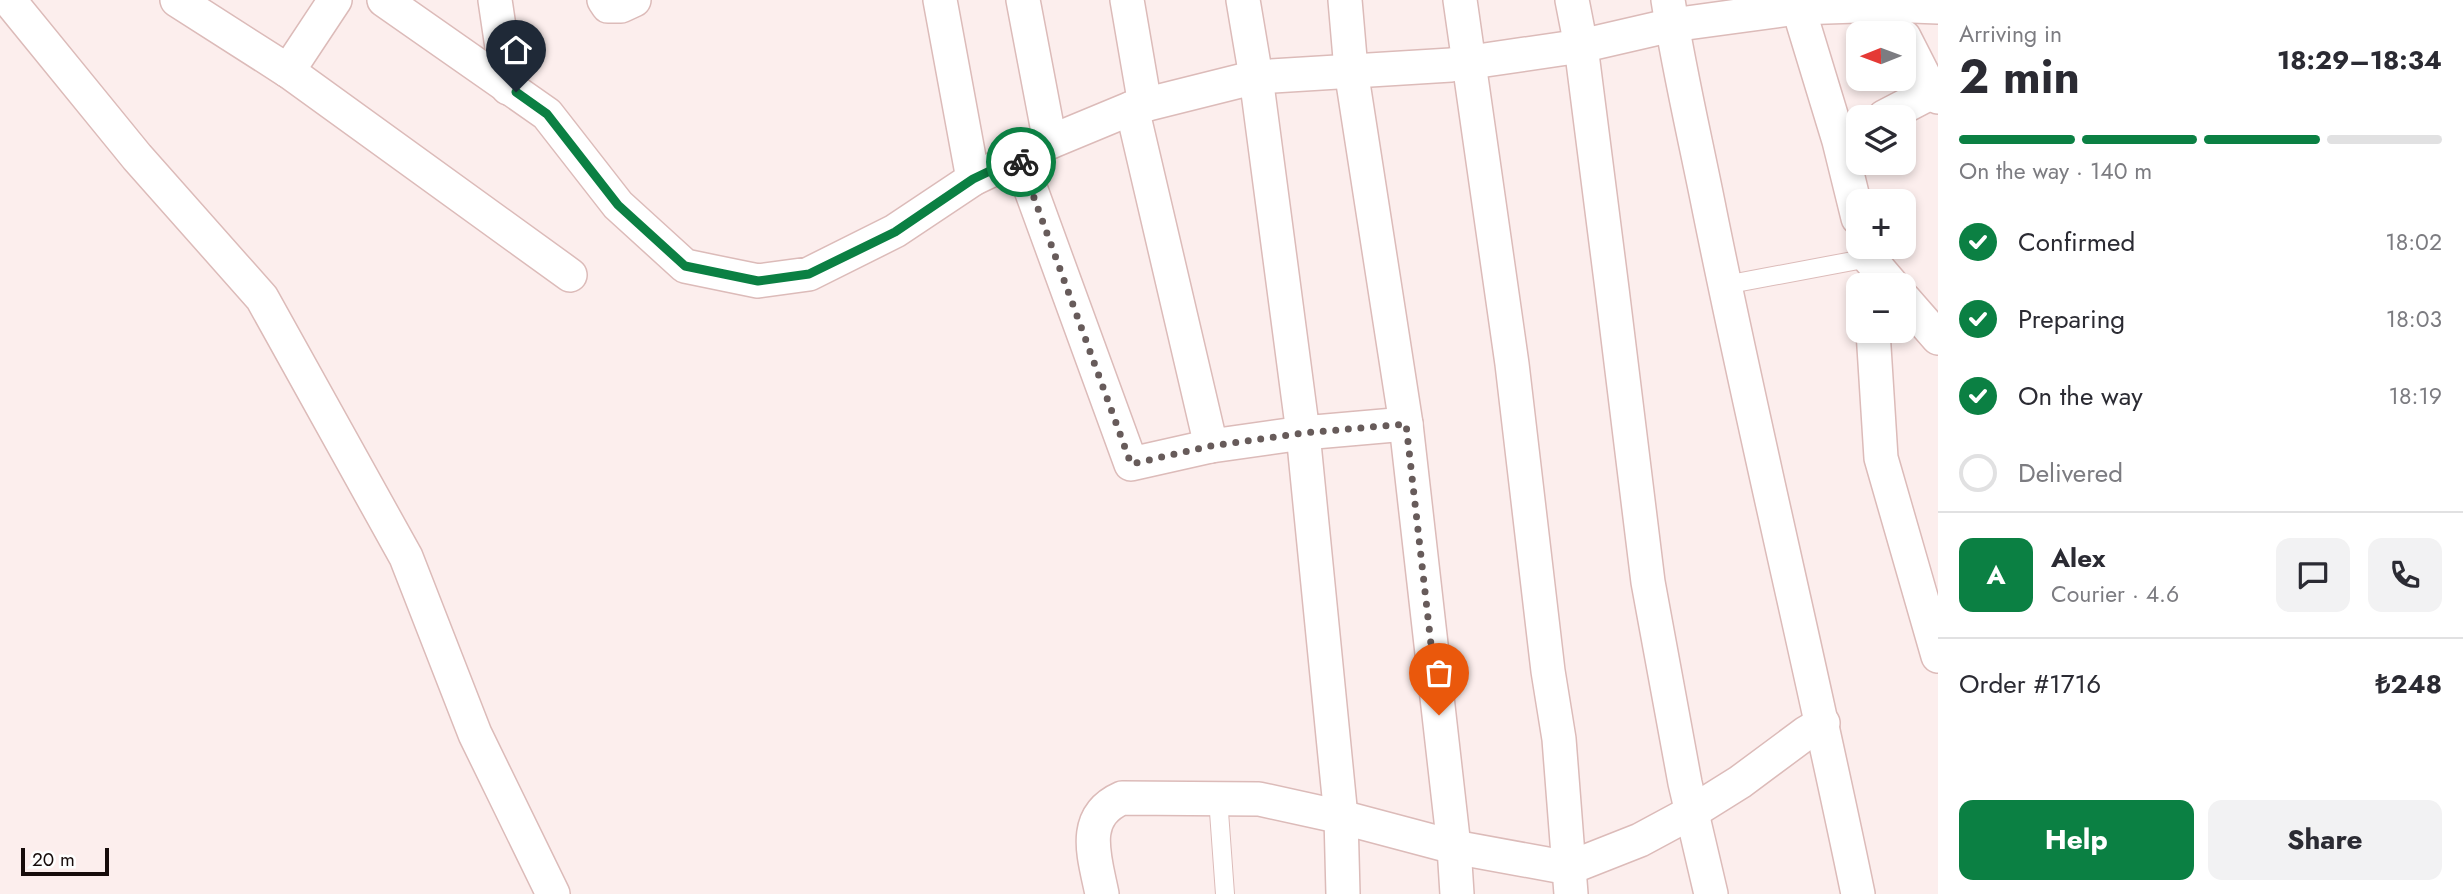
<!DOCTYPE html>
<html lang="en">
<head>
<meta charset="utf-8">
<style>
	body { margin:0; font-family:Jost,sans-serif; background:#f2f2f3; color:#2b2b33; height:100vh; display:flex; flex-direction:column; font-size:26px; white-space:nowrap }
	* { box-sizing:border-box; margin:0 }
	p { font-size:23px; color:#7c7c81 }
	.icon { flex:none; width:38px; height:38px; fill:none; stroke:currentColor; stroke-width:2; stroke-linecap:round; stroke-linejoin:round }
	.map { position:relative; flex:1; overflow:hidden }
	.panel { display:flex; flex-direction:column; background:#fff; width:525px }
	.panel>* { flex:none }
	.needle { width:46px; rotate:269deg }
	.fabs { position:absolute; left:1846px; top:21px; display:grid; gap:14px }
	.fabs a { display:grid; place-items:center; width:70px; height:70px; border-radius:14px; background:#fff; box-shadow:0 4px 10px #0003; font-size:35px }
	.scale { position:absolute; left:21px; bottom:18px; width:88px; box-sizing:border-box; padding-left:7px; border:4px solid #170c0b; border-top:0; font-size:19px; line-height:24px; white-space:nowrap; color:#170c0b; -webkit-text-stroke:5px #fefefe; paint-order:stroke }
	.pin { position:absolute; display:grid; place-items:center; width:60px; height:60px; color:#fff; margin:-72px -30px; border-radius:50% 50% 50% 0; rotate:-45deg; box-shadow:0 0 7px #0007 }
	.pin .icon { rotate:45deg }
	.courier { position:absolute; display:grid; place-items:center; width:70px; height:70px; margin:-35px; border:5px solid #0b8043; border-radius:50%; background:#fff; color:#222; box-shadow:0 2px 9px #0007 }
	.headline em { font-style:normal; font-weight:700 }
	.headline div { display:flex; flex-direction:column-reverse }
	.headline { display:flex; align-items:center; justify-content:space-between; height:119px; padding:0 21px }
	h1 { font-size:46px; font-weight:700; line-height:52px }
	.bar { display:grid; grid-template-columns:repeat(4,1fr); gap:10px 7px; align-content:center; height:84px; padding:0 21px }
	.bar i { height:9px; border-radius:5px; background:#e1e1e2 }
	.bar .on { background:#0b8043 }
	.bar p { grid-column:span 4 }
	.line { display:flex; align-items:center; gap:18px; padding:0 21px; border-top:2px solid #e1e1e2 }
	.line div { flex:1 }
	.round { display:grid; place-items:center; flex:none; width:74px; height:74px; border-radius:14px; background:#f2f2f3 }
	ol { padding:0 21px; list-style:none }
	li { display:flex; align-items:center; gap:21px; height:77px }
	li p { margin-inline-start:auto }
	li .icon { padding:7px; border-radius:50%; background:#0b8043; color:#fff; stroke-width:4 }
	li:last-child { color:#7c7c81 }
	li i { width:38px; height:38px; border:4px solid #e1e1e2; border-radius:50% }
	.action { display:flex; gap:14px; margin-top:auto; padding:14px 21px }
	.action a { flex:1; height:80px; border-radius:14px; background:#0b8043; color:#fff; font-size:28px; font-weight:700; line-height:80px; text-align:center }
	.action a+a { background:#f2f2f3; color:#2b2b33 }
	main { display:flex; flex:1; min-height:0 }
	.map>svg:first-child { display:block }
</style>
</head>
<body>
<main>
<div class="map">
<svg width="1938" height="894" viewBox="0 0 1938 894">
	<rect width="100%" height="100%" fill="#fceeed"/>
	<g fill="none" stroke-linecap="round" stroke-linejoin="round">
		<g stroke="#dcbbb9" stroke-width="20">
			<g id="lane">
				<polyline points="1725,285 1869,258"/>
				<polyline points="1218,798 1225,894"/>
			</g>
		</g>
		<g stroke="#dcbbb9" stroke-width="36">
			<g id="street">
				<polyline points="9,0 137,157 262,298 406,557 475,734 553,894"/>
				<polyline points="177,0 288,71 570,275"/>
				<polyline points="384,0 547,114 618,205 685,266 758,281 809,274 895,231 973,179 1050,142 1132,108 1256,77 1451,65 1581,46 1672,25 1797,8 1887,5 1938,7"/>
				<polyline points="495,0 508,88"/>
				<polyline points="604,0 608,6 621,6 634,0"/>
				<polyline points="940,0 973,179"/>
				<polyline points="1023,0 1050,142"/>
				<polyline points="1127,0 1145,105"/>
				<polyline points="1243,0 1256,77 1303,433 1406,424"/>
				<polyline points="1345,0 1351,70 1406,424 1454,847 1457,894"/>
				<polyline points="1460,0 1512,364 1548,671 1559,739 1571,894"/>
				<polyline points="1572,0 1581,46 1612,289 1648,582 1685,783 1711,894"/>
				<path d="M 1668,0 C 1679,71 1696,142 1710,213 C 1756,441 1811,666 1858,894"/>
				<polyline points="1796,0 1839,141 1858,218"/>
				<polyline points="1904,37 1932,92 1938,97"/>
				<polyline points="288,71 335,0"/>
				<polyline points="1132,108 1211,446 1303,433 1341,817 1343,894"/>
				<polyline points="1884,117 1932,92"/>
				<polyline points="1019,157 1131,464 1211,446"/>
				<polyline points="1866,247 1869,258 1892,285"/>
				<polyline points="1904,299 1938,338"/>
				<polyline points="1873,331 1881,458 1938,656"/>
				<path d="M 1102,894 C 1095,858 1079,817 1122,798 L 1259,799 L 1341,817 L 1454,847 L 1569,868 L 1640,840 L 1692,812 L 1740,782 L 1806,733 L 1823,723"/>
			</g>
		</g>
		<use href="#lane" stroke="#fff" stroke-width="18"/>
		<use href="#street" stroke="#fff" stroke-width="33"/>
	</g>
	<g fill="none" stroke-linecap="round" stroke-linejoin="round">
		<polyline stroke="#675b5a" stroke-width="7" stroke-dasharray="0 12.6" points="1021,162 1131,464 1211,446 1303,433 1406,424 1439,715"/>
		<polyline stroke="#0b8043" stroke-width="9" points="516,92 547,114 618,205 685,266 758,281 809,274 895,232 973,179 1019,157 1021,162"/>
	</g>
</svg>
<div class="fabs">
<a><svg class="needle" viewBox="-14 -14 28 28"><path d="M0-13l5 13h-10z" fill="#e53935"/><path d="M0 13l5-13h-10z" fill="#7c7c81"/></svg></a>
<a><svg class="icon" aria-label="layers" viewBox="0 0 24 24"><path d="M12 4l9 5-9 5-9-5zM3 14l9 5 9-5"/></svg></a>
<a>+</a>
<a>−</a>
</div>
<div class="scale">20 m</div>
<div class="pin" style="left:1439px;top:715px;background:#ea580c"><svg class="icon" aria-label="bag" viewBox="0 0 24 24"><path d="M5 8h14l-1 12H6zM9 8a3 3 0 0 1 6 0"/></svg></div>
<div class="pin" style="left:516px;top:92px;background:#1f2937"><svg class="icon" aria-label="home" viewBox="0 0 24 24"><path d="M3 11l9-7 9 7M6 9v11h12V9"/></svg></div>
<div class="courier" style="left:1021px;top:162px"><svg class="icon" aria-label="bike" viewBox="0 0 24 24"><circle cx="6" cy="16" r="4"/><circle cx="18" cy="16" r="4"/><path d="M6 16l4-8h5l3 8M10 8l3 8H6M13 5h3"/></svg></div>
</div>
<section class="panel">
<div class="headline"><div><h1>2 min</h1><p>Arriving in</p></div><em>18:29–18:34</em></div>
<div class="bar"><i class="on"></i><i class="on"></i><i class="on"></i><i></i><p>On the way · 140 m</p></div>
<ol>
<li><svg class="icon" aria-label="check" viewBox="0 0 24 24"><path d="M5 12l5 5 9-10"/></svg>Confirmed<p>18:02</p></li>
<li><svg class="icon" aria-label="check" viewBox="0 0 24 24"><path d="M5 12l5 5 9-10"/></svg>Preparing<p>18:03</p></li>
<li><svg class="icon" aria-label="check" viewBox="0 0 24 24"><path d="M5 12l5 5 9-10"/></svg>On the way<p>18:19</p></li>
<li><i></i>Delivered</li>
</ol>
<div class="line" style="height:126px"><b class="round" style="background:#0b8043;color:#fff">A</b><div><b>Alex</b><p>Courier · 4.6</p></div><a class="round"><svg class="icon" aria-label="chat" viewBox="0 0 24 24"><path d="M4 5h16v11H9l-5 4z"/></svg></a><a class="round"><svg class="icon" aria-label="phone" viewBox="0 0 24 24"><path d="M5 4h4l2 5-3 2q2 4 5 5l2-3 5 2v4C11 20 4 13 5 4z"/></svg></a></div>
<div class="line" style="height:91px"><div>Order #1716</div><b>₺248</b></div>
<div class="action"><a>Help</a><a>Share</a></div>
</section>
</main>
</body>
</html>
